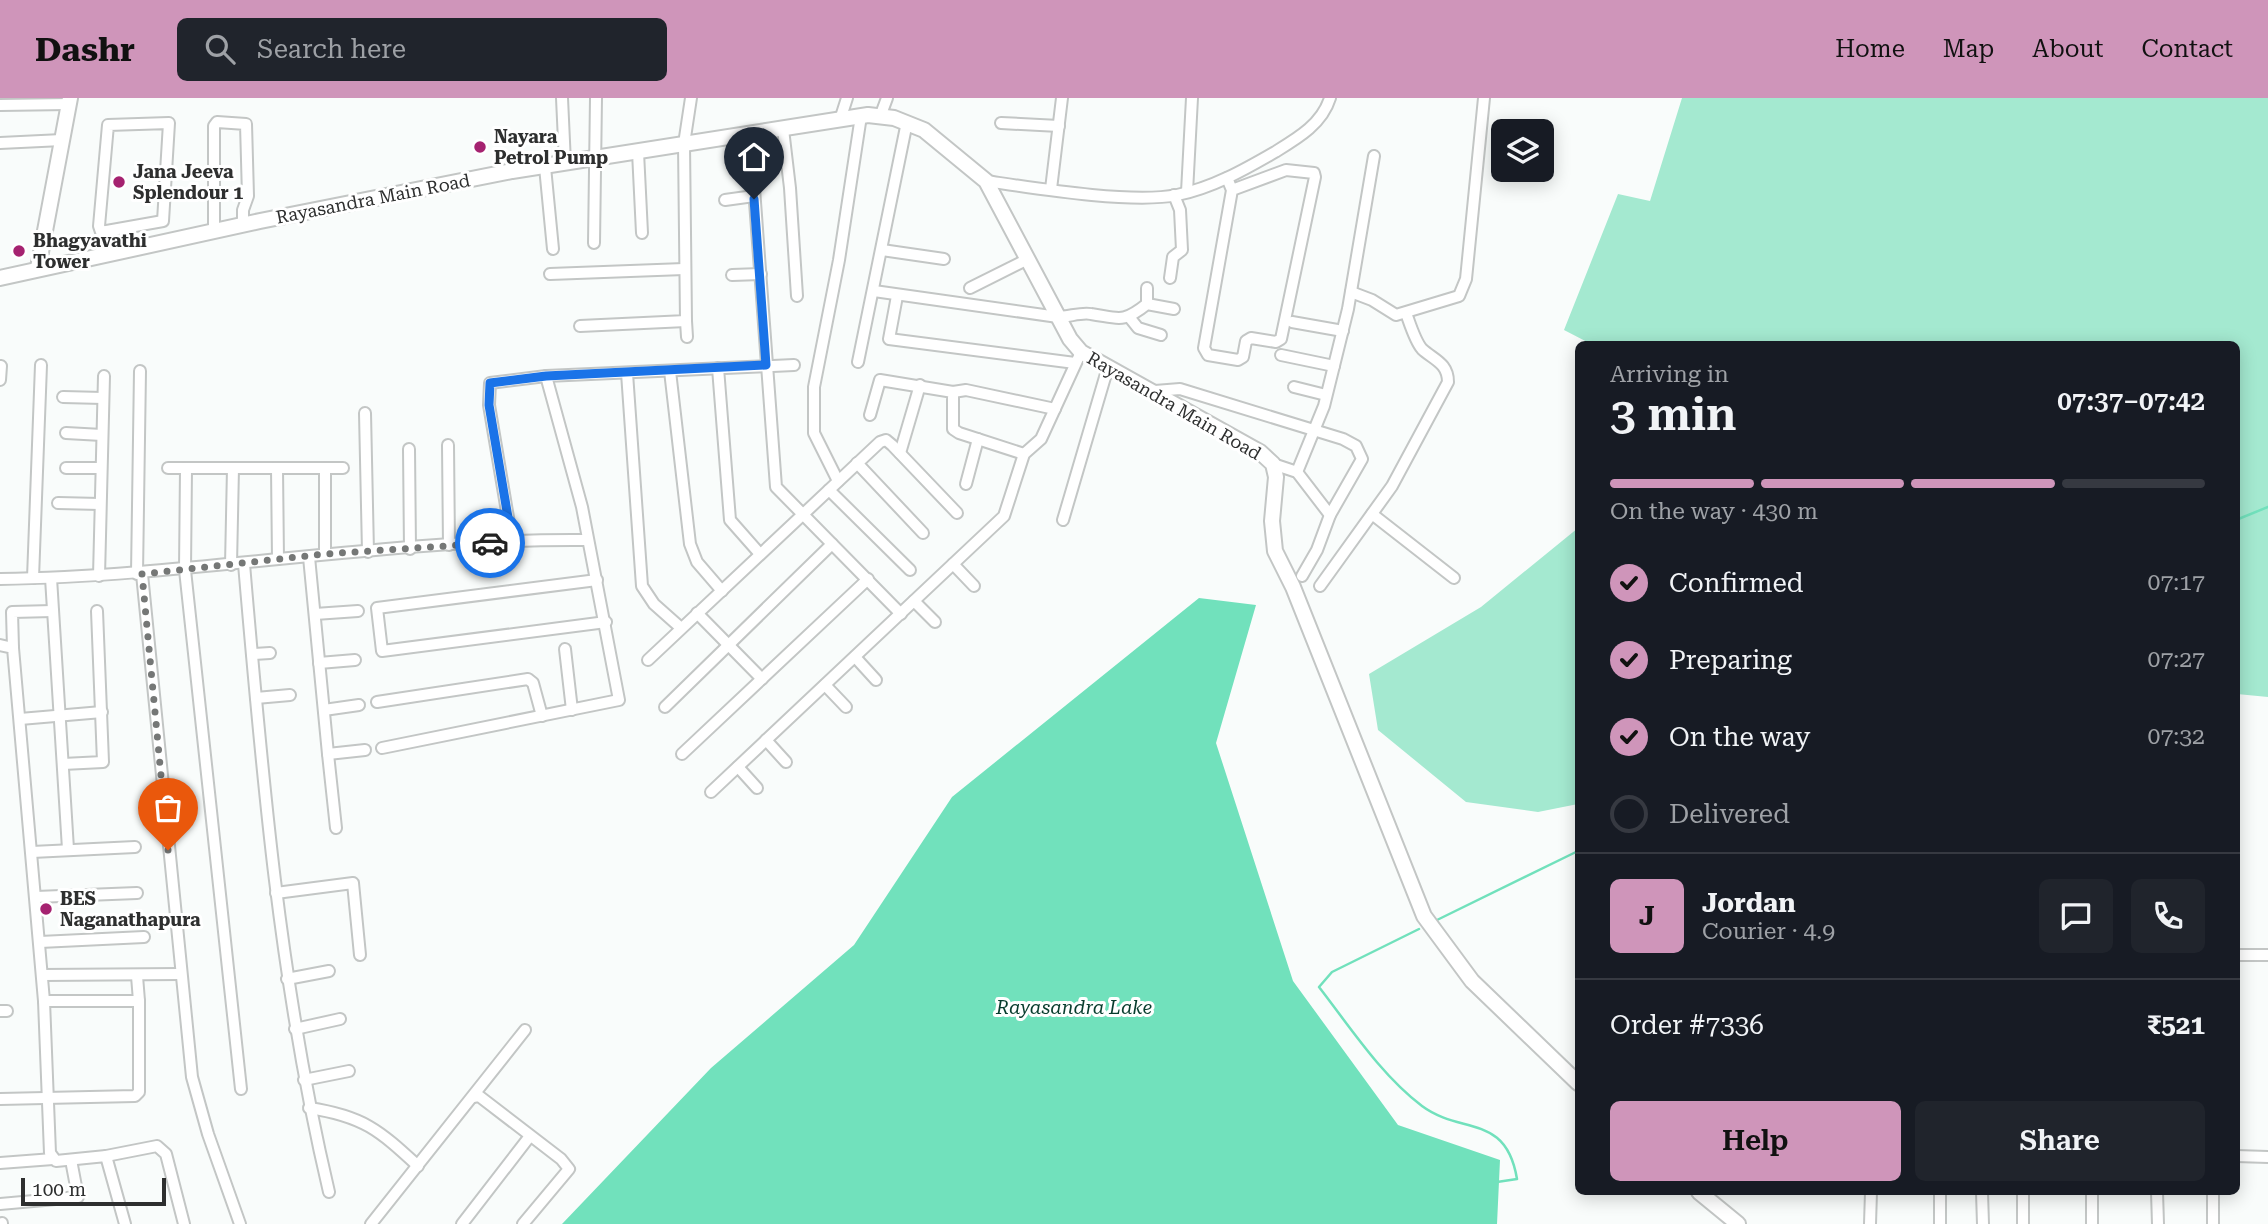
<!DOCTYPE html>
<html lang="en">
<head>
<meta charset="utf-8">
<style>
	body { margin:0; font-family:"Roboto Serif",serif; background:#20242c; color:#f1f3f6; height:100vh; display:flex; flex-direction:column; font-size:26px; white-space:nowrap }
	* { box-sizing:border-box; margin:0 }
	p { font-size:23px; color:#9ea1a6 }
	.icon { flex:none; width:38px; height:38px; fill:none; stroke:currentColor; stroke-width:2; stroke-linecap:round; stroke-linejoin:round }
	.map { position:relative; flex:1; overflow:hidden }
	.drawer { position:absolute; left:1575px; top:243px; width:665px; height:854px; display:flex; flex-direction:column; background:#171b24; border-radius:10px; box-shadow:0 4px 18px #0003 }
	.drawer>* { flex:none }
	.fabs { position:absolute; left:1491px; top:21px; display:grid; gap:14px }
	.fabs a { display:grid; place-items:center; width:63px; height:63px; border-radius:10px; background:#171b24; box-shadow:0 4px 18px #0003; font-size:35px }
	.scale { position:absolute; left:21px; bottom:18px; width:145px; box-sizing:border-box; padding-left:7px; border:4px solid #2e2f2f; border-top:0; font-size:19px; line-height:24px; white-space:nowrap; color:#2e2f2f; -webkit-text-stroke:5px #fff; paint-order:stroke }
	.pin { position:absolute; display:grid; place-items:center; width:60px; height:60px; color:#fff; margin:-72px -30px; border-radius:50% 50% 50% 0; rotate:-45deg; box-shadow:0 0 7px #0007 }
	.pin .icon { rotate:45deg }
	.courier { position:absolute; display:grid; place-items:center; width:70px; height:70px; margin:-35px; border:5px solid #1a73e8; border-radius:50%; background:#fff; color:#222; box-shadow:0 2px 9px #0007 }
	.head em { font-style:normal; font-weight:600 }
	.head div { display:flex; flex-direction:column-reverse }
	.head { display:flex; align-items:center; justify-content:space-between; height:119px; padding:0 35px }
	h1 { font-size:46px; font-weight:600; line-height:52px }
	.bar { display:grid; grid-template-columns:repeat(4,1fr); gap:10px 7px; align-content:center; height:84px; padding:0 35px }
	.bar i { height:9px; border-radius:5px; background:#363941 }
	.bar .on { background:#cf95ba }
	.bar p { grid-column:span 4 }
	.line { display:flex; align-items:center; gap:18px; padding:0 35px; border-top:2px solid #363941 }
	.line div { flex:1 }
	.round { display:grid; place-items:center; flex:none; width:74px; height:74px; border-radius:10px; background:#20242c }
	ol { padding:0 35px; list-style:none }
	li { display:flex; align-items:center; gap:21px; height:77px }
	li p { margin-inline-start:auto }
	li .icon { padding:7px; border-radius:50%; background:#cf95ba; color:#111; stroke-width:4 }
	li:last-child { color:#9ea1a6 }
	li i { width:38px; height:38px; border:4px solid #363941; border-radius:50% }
	.action { display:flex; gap:14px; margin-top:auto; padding:14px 35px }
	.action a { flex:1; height:80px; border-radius:10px; background:#cf95ba; color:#111; font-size:28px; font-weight:600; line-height:80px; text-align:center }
	.action a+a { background:#20242c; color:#f1f3f6 }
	header { display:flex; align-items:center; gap:42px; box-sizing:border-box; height:98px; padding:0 35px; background:#cf95ba; color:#111 }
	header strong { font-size:33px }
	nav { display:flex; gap:38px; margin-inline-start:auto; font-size:24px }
	.search { width:490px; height:63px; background:#20242c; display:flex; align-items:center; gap:18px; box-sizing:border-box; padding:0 24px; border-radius:10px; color:#9ea1a6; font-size:26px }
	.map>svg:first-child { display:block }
</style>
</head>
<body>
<header>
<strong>Dashr</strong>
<div class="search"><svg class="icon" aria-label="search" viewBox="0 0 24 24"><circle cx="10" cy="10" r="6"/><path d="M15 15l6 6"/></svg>Search here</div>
<nav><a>Home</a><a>Map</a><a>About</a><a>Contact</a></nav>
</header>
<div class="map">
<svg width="2268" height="1126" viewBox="0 0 2268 1126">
	<rect width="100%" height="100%" fill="#f9fcfb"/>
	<g fill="#a4e9d0">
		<polygon points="1682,0 2268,0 2268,599 2237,596 2236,247 1593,247 1564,232 1618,96 1650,103"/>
		<polygon points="1578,430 1578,706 1538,714 1466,704 1378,632 1369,576 1481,509"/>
	</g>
	<polygon fill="#71e1bc" points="1199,500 1256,507 1216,645 1293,883 1398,1027 1500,1062 1497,1126 562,1126 711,970 854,847 952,699"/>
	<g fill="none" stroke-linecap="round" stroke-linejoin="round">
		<g stroke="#71e1bc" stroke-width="2.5">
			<polyline points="2236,422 2268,409"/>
			<polyline points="1437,822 1578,753"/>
			<path d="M 1419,831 L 1332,874 L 1319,889 C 1350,929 1381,977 1422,1008 C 1461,1037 1506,1015 1517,1081 L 1497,1084"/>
		</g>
		<g stroke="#c3c6c5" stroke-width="14">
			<g id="street">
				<polyline points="562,0 565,65"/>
				<polyline points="0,7 69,6"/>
				<polyline points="880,19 887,0"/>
				<polyline points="840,22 847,0"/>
				<polygon points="169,25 163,123 101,134 99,128 108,27"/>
				<polyline points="1001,25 1059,28"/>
				<polyline points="783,31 790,90 797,198"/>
				<polyline points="750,36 776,389 901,516"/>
				<polyline points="0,45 62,42"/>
				<polyline points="638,54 642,135"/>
				<polyline points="545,69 553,151"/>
				<polyline points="1227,80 1232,92 1204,250 1208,257 1238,262 1243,259 1246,243 1251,240 1276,244 1281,241 1315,79 1314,75 1286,72 1232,92"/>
				<path d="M 986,83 C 1034,90 1131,106 1177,97 C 1212,90 1244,72 1275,54 C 1298,40 1322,26 1330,0"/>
				<polyline points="1051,91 1062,0"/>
				<polyline points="1187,94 1192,0"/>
				<polyline points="725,102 754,98"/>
				<polyline points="214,133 214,28 217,24 246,26 248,98 243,112 243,127"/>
				<polyline points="594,145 596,0"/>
				<polyline points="882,152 944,161"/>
				<polyline points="550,176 684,171"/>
				<polyline points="732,177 761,176"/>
				<polyline points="1170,180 1173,159 1182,152 1180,112 1174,97"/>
				<polyline points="970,190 1028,161"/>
				<polyline points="1147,190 1147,206"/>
				<path d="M 874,193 L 1058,219 C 1069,219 1081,214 1091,216 C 1119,220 1122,226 1147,206 L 1174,211"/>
				<polyline points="1351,194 1372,202 1396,217 1459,198 1466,181 1484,0"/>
				<polyline points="897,198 889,241 1075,265"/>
				<polyline points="1130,220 1138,230 1161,237"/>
				<polyline points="686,223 687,239"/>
				<polyline points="1292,224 1343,233"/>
				<polyline points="580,228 686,223 684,46 691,0"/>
				<polyline points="1281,257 1334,268"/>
				<polyline points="858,264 907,24"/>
				<polyline points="718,270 730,422 760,456"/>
				<polyline points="670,273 690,446 697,464 722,493"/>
				<polyline points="627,275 642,488 654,506 681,530"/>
				<polyline points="0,282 1,268"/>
				<polyline points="1294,289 1326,297"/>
				<polyline points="1155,293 1180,291 1343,341 1356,348 1362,361 1330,417 1317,452 1302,478"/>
				<polyline points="953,294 966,292 1055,311"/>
				<polyline points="63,299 103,300"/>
				<polyline points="365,315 368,454"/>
				<polyline points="870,317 880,282 953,294 953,331 959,335 1024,356"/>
				<polyline points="66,335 102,337"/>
				<polyline points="448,347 449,447"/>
				<polyline points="409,351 410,451"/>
				<polyline points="900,355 920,287"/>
				<polyline points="857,365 923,435"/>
				<polyline points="1273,366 1297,374 1330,417"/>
				<polyline points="66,370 101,370"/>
				<polyline points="168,370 343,370"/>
				<polyline points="277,370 278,461"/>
				<polyline points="325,370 325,456"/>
				<polyline points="186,371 185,472 241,991"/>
				<polyline points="1297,374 1324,308 1348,211 1374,58"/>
				<polyline points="838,383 814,335 814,289 839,162 861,18"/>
				<polyline points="966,386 978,341"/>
				<polyline points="829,392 910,472"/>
				<polyline points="58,405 100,406"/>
				<polyline points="1372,416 1454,480"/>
				<polyline points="1063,422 1108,269"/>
				<polyline points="512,443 489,307 490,285 546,278 794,267"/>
				<polyline points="309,459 328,656 365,652"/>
				<path d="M 244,466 C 262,677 280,887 329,1094"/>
				<polyline points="953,466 974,488"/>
				<polyline points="231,467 233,370"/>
				<polyline points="137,476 140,273"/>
				<polyline points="142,476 192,979 208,1036 240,1126"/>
				<polyline points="99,478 104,278"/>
				<polyline points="33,480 41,267"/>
				<polyline points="51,480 68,751"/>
				<path d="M 0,481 C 196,478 390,440 587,442"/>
				<polyline points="597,482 377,510 382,553 606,524"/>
				<path d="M 1320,488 L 1392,388 L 1448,284 C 1448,265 1434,262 1422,251 C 1415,243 1410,226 1406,215"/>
				<polyline points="914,503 935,524"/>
				<polyline points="697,515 762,581"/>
				<polyline points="315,516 358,513"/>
				<polyline points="0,547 13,550 44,903 50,1055 56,1063 106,1058 125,1126"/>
				<polyline points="13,550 12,514 53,513"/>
				<polyline points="565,551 572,612"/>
				<polyline points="252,556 270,555"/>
				<polyline points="855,559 876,582"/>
				<polyline points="648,562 880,344 886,342 892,347 957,415"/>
				<polyline points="319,565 355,562"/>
				<polyline points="825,587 846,609"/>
				<polyline points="256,600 290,597"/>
				<polyline points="377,604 528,581 533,585 542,618"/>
				<polyline points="665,609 832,446"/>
				<polyline points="324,612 359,607"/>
				<polyline points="20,621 102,614"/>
				<polyline points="766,642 786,664"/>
				<polyline points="382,650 619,602 582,409 546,278"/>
				<polyline points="328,656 336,730"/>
				<polyline points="682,656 868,481"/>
				<polyline points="63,666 103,664 97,513"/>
				<polyline points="738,669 757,690"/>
				<polyline points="711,694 1004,418 1024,356 1041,341 1081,254"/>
				<polyline points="32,754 135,749"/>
				<polyline points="276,795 353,785 360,857"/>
				<polyline points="36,799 137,795"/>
				<polyline points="40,844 144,839"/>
				<polyline points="2236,857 2268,857"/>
				<polyline points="42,877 180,876"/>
				<polyline points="287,881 329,873"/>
				<polyline points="44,903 139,903 137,878"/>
				<polyline points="0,913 7,913"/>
				<polyline points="295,931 340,921"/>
				<polyline points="304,982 349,973"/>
				<polyline points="473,999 479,998 561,1061 569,1071 523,1126"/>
				<polyline points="0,1001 135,998 139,994 139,903"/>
				<path d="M 309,1010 C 363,1018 379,1032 418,1068"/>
				<polyline points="106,1058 157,1048 166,1056 184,1126"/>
				<polyline points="2236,1058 2268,1059"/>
				<polyline points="0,1065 53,1061"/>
				<polyline points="1982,1094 1983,1126"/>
				<polyline points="2092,1094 2092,1126"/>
				<polyline points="2157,1094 2158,1126"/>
				<polyline points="0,1106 78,1099 71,1062"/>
				<polyline points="2,1125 2,1126"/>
				<polyline points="371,1126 525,932"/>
				<polyline points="462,1126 530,1038"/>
				<polyline points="1870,1126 1871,1094"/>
				<polyline points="1940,1126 1940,1094"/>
				<polyline points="2023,1126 2023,1094"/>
				<polyline points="2213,1126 2213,1094"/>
			</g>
		</g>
		<g stroke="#c3c6c5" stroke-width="18">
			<g id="secondary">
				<polyline points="38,170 70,0"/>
				<polyline points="0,180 260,123 512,73 868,17 894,20 924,32 986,83 1070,241 1081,254 1260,354 1273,366 1276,379 1272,423 1275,453 1293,489 1424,818 1472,883 1578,985"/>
				<polyline points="1699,1094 1738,1126"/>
			</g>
		</g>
		<use href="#street" stroke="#fff" stroke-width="10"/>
		<use href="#secondary" stroke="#fff" stroke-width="14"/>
	</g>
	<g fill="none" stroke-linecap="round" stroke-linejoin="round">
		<polyline stroke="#757776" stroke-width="7" stroke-dasharray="0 12.6" points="168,752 142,476 325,456 490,445"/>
		<polyline stroke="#1a73e8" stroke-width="9" points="490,445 512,443 489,307 490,285 546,278 766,267 754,101"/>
	</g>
	<g fill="#a52270" stroke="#fff" stroke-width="2.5">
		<circle cx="480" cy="49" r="7"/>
		<circle cx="119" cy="84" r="7"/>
		<circle cx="19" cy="153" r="7"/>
		<circle cx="46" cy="811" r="7"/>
	</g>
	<g text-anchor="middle" stroke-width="6" stroke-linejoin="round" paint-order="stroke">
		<g font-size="18" font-weight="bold" fill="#2e2f2f" stroke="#fff" text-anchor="start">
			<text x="494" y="45">Nayara<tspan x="494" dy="21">Petrol Pump</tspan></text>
			<text x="133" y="80">Jana Jeeva<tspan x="133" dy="21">Splendour 1</tspan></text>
			<text x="33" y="149">Bhagyavathi<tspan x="33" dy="21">Tower</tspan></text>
			<text x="60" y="807">BES<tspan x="60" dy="21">Naganathapura</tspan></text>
		</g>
		<g font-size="18" fill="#2e2f2f" stroke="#fff">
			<text transform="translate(373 101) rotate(-11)" y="6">Rayasandra Main Road</text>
			<text transform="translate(1174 308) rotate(30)" y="6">Rayasandra Main Road</text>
		</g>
		<g font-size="19" font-style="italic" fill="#073c2d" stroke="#fff">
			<text x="1074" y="916">Rayasandra Lake</text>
		</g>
	</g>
</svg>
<div class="fabs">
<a><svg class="icon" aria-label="layers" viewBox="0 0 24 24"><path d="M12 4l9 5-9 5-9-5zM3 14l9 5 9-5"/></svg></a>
</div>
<div class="scale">100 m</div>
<div class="pin" style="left:168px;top:752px;background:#ea580c"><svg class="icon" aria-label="bag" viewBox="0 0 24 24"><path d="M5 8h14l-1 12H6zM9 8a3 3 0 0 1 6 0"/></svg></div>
<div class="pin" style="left:754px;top:101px;background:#1f2937"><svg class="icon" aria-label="home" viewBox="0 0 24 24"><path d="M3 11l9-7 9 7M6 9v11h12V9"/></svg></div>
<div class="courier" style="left:490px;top:445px"><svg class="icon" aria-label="car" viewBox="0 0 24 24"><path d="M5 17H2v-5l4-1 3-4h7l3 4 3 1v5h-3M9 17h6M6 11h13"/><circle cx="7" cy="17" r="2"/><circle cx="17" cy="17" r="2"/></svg></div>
<section class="drawer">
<div class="head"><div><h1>3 min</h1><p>Arriving in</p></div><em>07:37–07:42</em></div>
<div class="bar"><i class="on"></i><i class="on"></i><i class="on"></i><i></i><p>On the way · 430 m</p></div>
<ol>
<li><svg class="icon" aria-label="check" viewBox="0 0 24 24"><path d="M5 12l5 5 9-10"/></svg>Confirmed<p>07:17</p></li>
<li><svg class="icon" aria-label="check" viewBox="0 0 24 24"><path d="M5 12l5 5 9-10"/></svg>Preparing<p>07:27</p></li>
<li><svg class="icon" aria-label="check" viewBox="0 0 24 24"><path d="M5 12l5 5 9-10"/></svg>On the way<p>07:32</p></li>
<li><i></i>Delivered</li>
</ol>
<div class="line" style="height:126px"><b class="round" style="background:#cf95ba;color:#111">J</b><div><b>Jordan</b><p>Courier · 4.9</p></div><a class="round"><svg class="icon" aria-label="chat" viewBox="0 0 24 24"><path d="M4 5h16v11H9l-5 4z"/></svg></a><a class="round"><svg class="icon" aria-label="phone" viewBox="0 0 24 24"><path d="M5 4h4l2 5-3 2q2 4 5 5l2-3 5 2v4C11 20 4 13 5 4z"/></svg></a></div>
<div class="line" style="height:91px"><div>Order #7336</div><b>₹521</b></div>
<div class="action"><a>Help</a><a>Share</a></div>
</section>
</div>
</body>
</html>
